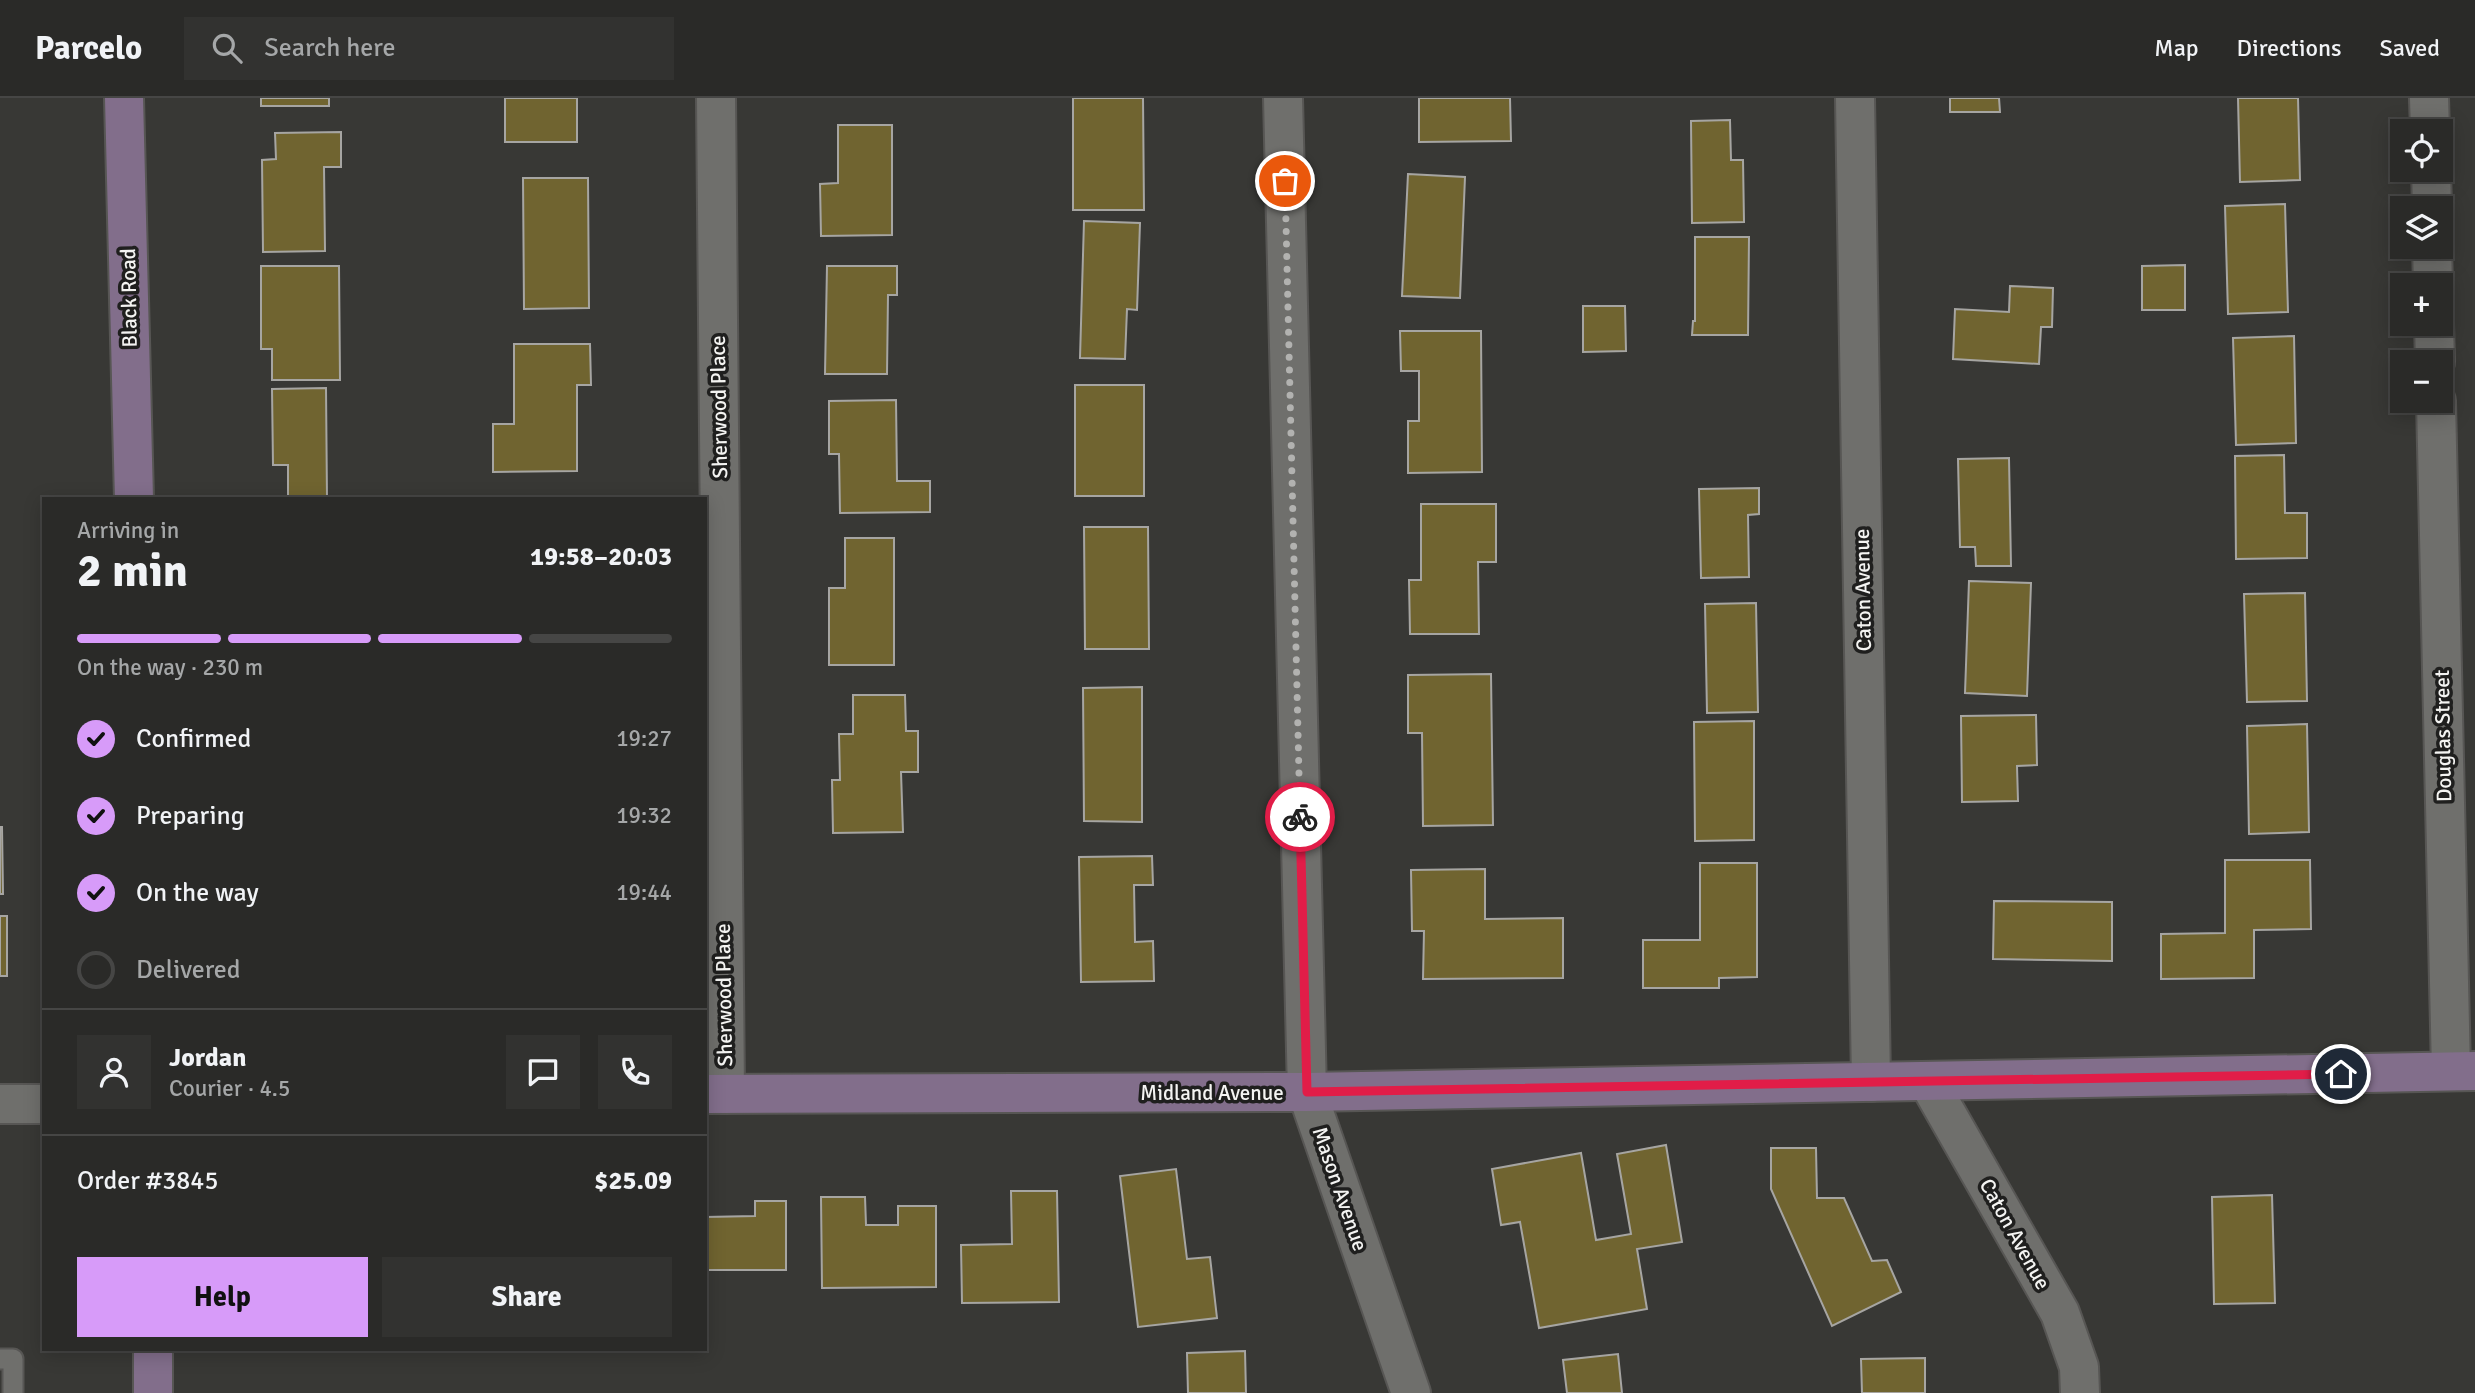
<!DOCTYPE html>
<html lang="en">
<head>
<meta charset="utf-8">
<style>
	body { margin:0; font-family:Signika,sans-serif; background:#323230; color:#f1f3f6; height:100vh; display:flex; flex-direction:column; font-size:26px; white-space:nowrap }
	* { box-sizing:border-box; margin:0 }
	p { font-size:23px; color:#a5a7a8 }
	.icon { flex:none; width:38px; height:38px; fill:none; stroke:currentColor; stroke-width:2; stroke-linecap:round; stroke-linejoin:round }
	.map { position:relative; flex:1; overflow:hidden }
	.details { position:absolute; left:42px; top:399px; width:665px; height:854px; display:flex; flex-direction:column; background:#2a2a28; border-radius:0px; box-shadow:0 4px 18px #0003,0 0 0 2px #464645 }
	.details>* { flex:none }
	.tools { position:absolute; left:2390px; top:21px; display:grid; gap:14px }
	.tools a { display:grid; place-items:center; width:63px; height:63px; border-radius:0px; background:#2a2a28; box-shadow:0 4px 18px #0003,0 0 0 2px #464645; font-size:35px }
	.pin { position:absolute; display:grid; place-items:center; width:60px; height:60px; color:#fff; margin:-30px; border:4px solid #fff; border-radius:50%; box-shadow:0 2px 7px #0007 }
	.courier { position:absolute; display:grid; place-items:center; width:70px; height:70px; margin:-35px; border:5px solid #e11d48; border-radius:50%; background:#fff; color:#222; box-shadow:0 2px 9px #0007 }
	.summary em { font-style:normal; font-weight:700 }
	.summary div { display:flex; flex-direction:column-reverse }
	.summary { display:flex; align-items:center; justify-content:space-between; height:119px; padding:0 35px }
	h1 { font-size:46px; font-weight:700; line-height:52px }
	.bar { display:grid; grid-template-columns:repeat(4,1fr); gap:10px 7px; align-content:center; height:84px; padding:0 35px }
	.bar i { height:9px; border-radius:5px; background:#464645 }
	.bar .active { background:#d79bf9 }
	.bar p { grid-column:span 4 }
	.line { display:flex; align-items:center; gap:18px; padding:0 35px; border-top:2px solid #464645 }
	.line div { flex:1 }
	.round { display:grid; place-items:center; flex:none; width:74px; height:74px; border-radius:0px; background:#323230 }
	ol { padding:0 35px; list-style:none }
	li { display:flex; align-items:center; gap:21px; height:77px }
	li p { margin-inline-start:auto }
	li .icon { padding:7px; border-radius:50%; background:#d79bf9; color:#111; stroke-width:4 }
	li:last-child { color:#a5a7a8 }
	li i { width:38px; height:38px; border:4px solid #464645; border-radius:50% }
	.action { display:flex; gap:14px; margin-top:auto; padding:14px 35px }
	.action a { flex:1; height:80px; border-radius:0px; background:#d79bf9; color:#111; font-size:28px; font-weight:700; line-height:80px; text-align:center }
	.action a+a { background:#323230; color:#f1f3f6 }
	header { display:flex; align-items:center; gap:42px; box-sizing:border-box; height:98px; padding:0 35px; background:#2a2a28; border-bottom:2px solid #464645 }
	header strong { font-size:33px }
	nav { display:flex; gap:38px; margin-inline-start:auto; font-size:24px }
	.search { width:490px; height:63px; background:#323230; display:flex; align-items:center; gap:18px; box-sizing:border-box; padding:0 24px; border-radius:0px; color:#a5a7a8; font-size:26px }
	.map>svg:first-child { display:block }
</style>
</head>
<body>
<header>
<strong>Parcelo</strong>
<div class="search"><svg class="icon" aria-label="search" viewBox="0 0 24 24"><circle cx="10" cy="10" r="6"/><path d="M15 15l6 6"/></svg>Search here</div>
<nav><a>Map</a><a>Directions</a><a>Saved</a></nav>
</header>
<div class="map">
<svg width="2475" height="1295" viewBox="0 0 2475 1295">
	<rect width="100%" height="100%" fill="#383835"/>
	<g fill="#706430" stroke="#a6a5a2" stroke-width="2">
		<rect x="261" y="0" width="68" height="8"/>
		<rect x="505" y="0" width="72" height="44"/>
		<polygon points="1073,0 1143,0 1144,112 1073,112"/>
		<polygon points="1419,0 1510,0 1511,43 1419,44"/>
		<polygon points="1950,0 1999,0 2000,14 1950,14"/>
		<polygon points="2238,0 2298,0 2300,82 2240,84"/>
		<polygon points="1730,22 1731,62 1743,62 1744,124 1692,125 1691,23"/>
		<polygon points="838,27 892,27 892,137 821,138 820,86 838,85"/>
		<polygon points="341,34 341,69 324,69 325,153 263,154 262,62 276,61 275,35"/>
		<polygon points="1408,76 1465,79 1460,200 1402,198"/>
		<polygon points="523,80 588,80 589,210 524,211"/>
		<polygon points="2285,106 2288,214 2228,216 2225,108"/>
		<polygon points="1084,123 1140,125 1137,212 1127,211 1125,261 1080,260"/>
		<polygon points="1695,139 1749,139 1748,237 1692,237 1693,223 1695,223"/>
		<polygon points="2185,167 2185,212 2142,212 2142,168"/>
		<polygon points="261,168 339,168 340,282 272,282 272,251 261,251"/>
		<polygon points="827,168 897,168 897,197 888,197 887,276 825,276"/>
		<polygon points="2010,188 2053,190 2052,229 2041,229 2039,266 1953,261 1955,211 2009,214"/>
		<polygon points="1583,208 1625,208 1626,253 1583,254"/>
		<polygon points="1400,233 1481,233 1482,374 1408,375 1408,323 1419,323 1419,273 1401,273"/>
		<polygon points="2294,238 2296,345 2236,347 2233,240"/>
		<polygon points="514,246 590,246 591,287 577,287 577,373 493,374 493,326 514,326"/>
		<rect x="1075" y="287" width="69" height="111"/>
		<polygon points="326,290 327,401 288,401 288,367 273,367 272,291"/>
		<polygon points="896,302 897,383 930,383 930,414 840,415 839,356 829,356 829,303"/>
		<polygon points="2284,357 2285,415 2307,415 2307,460 2236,461 2235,358"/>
		<polygon points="2009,360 2011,468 1976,468 1975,449 1960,449 1958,361"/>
		<polygon points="1759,390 1759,416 1748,417 1749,479 1701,480 1699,391"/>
		<polygon points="1421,406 1496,406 1496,464 1478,464 1479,536 1410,536 1409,482 1421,482"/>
		<polygon points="1084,429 1148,429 1149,551 1085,551"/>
		<polygon points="845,440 894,440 894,567 829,567 829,490 845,490"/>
		<polygon points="1969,483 2031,485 2027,598 1965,595"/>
		<polygon points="2305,495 2307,603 2247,604 2244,496"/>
		<polygon points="1756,505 1758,614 1707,615 1705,506"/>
		<polygon points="1491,576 1493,727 1423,728 1422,635 1408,635 1408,577"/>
		<polygon points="1142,589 1142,724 1084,723 1083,590"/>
		<polygon points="853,597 905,597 906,633 918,633 918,674 901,674 903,734 833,735 832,682 840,682 839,636 853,636"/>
		<polygon points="2036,617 2037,667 2017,668 2018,703 1962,704 1961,618"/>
		<polygon points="1754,623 1754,742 1695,743 1694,624"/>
		<polygon points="2307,626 2309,734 2249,736 2247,628"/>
		<polygon points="0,729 2,729 3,796 0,796"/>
		<polygon points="1152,758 1153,787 1134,787 1135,844 1153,843 1154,883 1081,884 1079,759"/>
		<polygon points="2225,762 2310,762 2311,831 2254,832 2254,880 2161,881 2161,836 2225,835"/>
		<polygon points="1700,765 1757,765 1757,879 1719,880 1719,890 1643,890 1643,842 1700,842"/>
		<polygon points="1485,771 1485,821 1563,820 1563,880 1423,881 1424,833 1412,833 1411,772"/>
		<polygon points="1994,803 2112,804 2112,863 1993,861"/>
		<rect x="0" y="818" width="7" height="60"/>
		<polygon points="1666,1047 1682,1144 1637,1151 1647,1211 1539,1230 1520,1124 1501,1127 1492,1071 1581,1055 1596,1142 1631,1136 1617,1056"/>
		<polygon points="1771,1050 1816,1050 1817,1100 1844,1100 1872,1163 1887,1162 1901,1194 1832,1228 1771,1091"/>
		<polygon points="1176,1071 1187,1161 1210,1159 1217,1220 1138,1229 1120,1078"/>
		<polygon points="1011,1093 1057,1093 1059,1204 962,1205 961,1147 1012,1146"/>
		<polygon points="2272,1097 2275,1205 2214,1206 2212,1099"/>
		<polygon points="821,1099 865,1099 866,1127 898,1127 898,1108 936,1108 936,1189 822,1190"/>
		<polygon points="755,1103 786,1103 786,1172 705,1172 705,1119 755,1118"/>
		<polygon points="1245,1253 1246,1295 1188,1295 1187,1255"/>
		<polygon points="1618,1256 1622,1295 1567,1295 1563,1262"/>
		<polygon points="1925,1260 1925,1295 1862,1295 1861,1261"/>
	</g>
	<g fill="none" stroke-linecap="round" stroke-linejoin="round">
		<g stroke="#575654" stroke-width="23">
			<polyline id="service" points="0,1261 13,1261 13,1295"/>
		</g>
		<g stroke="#575654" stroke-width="42">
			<g id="minor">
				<polyline points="716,0 725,996"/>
				<polyline points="1283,0 1307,994 1411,1295"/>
				<polyline points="1855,0 1871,984"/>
				<polyline points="2429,0 2430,33"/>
				<polyline points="2431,72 2432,110"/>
				<polyline points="2432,149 2433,187"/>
				<polyline points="2434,226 2435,264"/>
				<polyline points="2436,303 2451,973"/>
				<polyline points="1929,985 2060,1215 2079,1269 2080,1295"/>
			</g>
		</g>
		<g stroke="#575654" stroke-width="42">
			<polyline id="tertiary" points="0,1006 44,1006"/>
		</g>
		<g stroke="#575654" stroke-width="42">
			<g id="secondary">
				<polyline points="124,0 134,401"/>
				<polyline points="705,996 1307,994 2475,973"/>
				<polyline points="153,1251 153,1295"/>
			</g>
		</g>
		<use href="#service" stroke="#6f6f6c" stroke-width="19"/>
		<use href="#minor" stroke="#6f6f6c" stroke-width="38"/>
		<use href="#tertiary" stroke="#6f6f6c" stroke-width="38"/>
		<use href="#secondary" stroke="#826e8b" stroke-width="38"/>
	</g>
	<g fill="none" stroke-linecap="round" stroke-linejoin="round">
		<polyline stroke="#b2b2b0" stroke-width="7" stroke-dasharray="0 12.6" points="1285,83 1300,719"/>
		<polyline stroke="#e11d48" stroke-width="9" points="1300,719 1307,994 2341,976"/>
	</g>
	<g text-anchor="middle" stroke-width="7" stroke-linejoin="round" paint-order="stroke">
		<g font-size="21" fill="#f4f4f2" stroke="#1f1f1e">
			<text transform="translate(129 200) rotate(-91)" y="7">Black Road</text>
			<text transform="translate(719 309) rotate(-91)" y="7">Sherwood Place</text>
			<text transform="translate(1863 492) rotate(-91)" y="7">Caton Avenue</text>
			<text transform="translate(2443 638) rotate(-91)" y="7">Douglas Street</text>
			<text transform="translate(724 897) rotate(-91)" y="7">Sherwood Place</text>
			<text x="1212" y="1002">Midland Avenue</text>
			<text transform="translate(1340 1091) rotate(71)" y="7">Mason Avenue</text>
			<text transform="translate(2015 1136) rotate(61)" y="7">Caton Avenue</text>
		</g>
	</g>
</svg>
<div class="tools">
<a><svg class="icon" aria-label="locate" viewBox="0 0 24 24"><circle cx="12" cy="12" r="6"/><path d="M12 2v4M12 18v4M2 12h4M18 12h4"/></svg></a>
<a><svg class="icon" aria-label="layers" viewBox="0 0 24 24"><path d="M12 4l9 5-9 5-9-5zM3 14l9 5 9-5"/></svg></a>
<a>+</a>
<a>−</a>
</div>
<div class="pin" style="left:1285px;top:83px;background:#ea580c"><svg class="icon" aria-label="bag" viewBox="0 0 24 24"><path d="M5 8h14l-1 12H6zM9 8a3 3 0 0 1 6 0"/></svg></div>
<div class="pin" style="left:2341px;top:976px;background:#1f2937"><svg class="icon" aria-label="home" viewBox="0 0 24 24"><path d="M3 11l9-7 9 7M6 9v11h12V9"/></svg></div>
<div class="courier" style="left:1300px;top:719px"><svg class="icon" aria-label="bike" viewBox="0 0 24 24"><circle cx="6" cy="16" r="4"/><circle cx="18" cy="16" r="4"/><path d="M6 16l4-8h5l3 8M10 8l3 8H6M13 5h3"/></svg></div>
<section class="details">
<div class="summary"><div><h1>2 min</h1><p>Arriving in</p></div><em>19:58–20:03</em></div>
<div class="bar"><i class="active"></i><i class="active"></i><i class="active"></i><i></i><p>On the way · 230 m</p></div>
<ol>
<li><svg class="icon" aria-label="check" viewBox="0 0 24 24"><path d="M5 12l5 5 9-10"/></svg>Confirmed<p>19:27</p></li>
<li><svg class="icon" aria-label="check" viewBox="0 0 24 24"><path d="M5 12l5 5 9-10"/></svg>Preparing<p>19:32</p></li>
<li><svg class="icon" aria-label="check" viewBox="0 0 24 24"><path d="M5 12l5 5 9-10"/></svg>On the way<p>19:44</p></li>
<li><i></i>Delivered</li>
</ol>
<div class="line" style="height:126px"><a class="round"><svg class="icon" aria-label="person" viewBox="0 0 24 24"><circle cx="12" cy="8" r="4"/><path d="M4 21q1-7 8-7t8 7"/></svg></a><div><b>Jordan</b><p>Courier · 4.5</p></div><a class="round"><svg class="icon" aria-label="chat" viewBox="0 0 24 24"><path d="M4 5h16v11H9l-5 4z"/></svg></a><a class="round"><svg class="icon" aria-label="phone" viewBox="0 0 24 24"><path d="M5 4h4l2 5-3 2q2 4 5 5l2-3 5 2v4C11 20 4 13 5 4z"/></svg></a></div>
<div class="line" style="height:91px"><div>Order #3845</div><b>$25.09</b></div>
<div class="action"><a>Help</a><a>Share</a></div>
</section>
</div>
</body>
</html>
